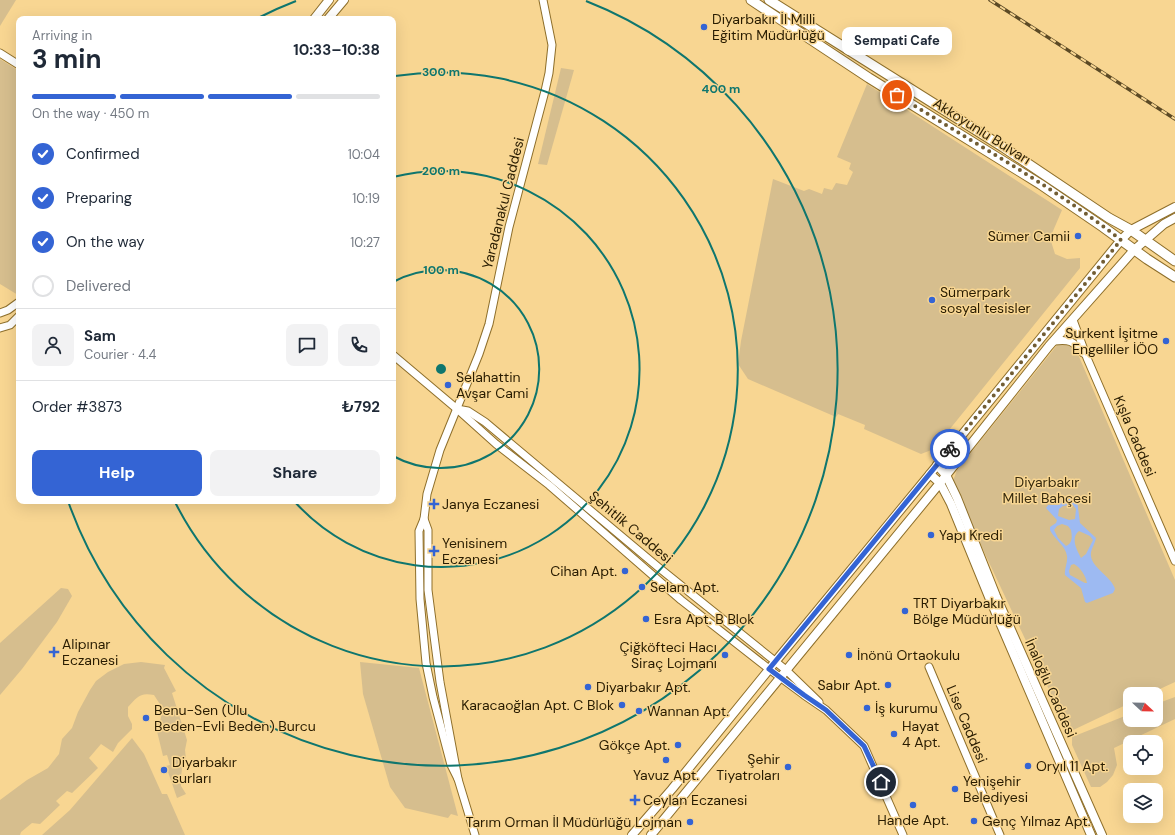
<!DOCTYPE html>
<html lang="en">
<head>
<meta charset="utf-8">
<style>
	body { margin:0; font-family:"DM Sans",sans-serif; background:#f2f2f3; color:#1f2937; height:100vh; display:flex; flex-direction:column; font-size:15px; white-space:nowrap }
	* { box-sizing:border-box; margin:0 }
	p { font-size:13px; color:#747a83 }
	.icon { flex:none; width:22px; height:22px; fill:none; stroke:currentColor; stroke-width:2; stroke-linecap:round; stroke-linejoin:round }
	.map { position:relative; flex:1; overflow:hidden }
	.side { position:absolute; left:16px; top:16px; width:380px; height:488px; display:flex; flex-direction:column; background:#fff; border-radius:8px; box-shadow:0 4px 16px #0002 }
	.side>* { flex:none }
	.needle { width:26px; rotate:112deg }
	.buttons { position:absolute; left:1123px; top:687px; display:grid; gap:8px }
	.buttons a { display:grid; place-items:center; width:40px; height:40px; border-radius:8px; background:#fff; box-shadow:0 4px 16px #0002; font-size:20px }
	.pin { position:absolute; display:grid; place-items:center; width:34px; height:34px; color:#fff; margin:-17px; border:2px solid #fff; border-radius:50%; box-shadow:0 1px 4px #0007 }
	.courier { position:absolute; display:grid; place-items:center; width:40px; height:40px; margin:-20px; border:3px solid #3464d4; border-radius:50%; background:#fff; color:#222; box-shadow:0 1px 5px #0007 }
	.bubble { position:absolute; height:28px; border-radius:8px; background:#fff; box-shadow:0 4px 16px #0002; font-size:13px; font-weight:700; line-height:28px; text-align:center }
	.summary em { font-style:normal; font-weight:700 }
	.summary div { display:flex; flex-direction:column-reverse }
	.summary { display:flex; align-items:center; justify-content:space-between; height:68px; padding:0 16px }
	h1 { font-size:26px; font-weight:700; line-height:30px }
	.bar { display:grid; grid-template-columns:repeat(4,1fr); gap:6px 4px; align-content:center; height:48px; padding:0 16px }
	.bar i { height:5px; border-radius:3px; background:#e0e1e3 }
	.bar .on { background:#3464d4 }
	.bar p { grid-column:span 4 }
	.line { display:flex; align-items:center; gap:10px; padding:0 16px; border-top:1px solid #e0e1e3 }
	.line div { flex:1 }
	.round { display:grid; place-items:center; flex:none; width:42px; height:42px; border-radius:8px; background:#f2f2f3 }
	ol { padding:0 16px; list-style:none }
	li { display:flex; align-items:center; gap:12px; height:44px }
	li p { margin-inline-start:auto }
	li .icon { padding:4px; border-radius:50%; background:#3464d4; color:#fff; stroke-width:4 }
	li:last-child { color:#747a83 }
	li i { width:22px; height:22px; border:2px solid #e0e1e3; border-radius:50% }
	.button { display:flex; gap:8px; margin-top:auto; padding:8px 16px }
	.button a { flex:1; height:46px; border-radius:8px; background:#3464d4; color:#fff; font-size:16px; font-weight:700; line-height:46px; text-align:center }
	.button a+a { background:#f2f2f3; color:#1f2937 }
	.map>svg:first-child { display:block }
</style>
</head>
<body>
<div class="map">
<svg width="1175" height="835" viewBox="0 0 1175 835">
	<rect width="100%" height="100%" fill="#f8d692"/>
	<g fill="#d6be8e">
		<polygon points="0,0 16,0 0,26"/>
		<polygon points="0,59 19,71 18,295 0,284"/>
		<polygon points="561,68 574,70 547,165 538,164"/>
		<polygon points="867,84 1062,210 1050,238 1055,254 1067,259 1080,258 1080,268 945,435 934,449 921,454 864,429 865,425 838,414 836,417 748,379 738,364 741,341 773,179 804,191 809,189 822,194 824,188 832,190 836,183 847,185 853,172 849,169 851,163 837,157"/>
		<polygon points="1058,344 1071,346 1077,352 1175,580 1175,682 1149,694 1130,694 1130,703 1069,732 985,554 953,481 957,470"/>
		<polygon points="61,588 68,589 72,596 57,622 22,669 0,695 0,643"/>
		<path d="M 141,662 L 165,665 L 164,668 L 176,691 L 172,693 L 187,740 L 185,750 L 186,759 L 182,769 L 181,777 L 181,786 L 186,794 L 177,798 L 166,766 L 170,765 L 167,755 L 163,756 L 156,727 L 160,721 L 163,709 L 154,695 C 140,692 137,697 128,707 L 128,716 L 132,724 L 132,729 L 118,743 L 113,752 L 101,744 L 89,758 L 98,768 L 72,793 L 67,791 L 56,801 L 60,805 L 40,824 L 32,823 L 21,832 L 20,835 L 0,835 L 0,800 L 27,780 L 48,768 L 59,754 L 62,739 L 72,728 L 78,712 L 90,690 L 96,681 L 108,672 L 124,664 Z"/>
		<polygon points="360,662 419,668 458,816 451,814 448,818 405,808 390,787 363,694"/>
		<polygon points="1175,697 1175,719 1114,748 1117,765 1113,775 1107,782 1100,787 1091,787 1072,745 1072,737 1130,714 1130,720 1156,720 1156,704"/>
		<polygon points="132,738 144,754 162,794 167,794 185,835 42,835 70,810"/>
	</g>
	<path fill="#9dbaf2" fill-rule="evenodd" d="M 1071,498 L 1074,498 L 1077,500 L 1080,523 L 1096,538 C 1095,544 1090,550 1091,556 C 1092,568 1112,577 1115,589 L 1113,593 L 1087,603 L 1085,602 L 1081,588 L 1065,575 C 1064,569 1068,563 1067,556 C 1066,546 1054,539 1050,530 L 1050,527 L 1056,523 L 1057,520 L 1046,508 L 1048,505 L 1058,505 ZM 1070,505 L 1073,505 L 1076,509 L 1075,519 L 1069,520 L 1058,516 L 1059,509 L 1063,506 ZM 1062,524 L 1068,526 L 1071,530 C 1072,536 1073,543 1066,546 L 1058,538 L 1054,530 L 1057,526 ZM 1079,531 L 1090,536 L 1093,540 L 1086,554 L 1081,558 C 1077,550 1070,538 1079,531 ZM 1074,564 C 1080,567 1086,576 1087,583 L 1085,583 L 1070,575 L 1069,571 L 1071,565 Z"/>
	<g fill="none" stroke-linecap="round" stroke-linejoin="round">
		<g stroke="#8e6f2b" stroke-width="9">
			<g id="tertiary">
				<polyline points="0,53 19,65"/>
				<polyline points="0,313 8,310 19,302"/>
				<polyline points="1073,320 1087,358 1175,561"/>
				<polyline points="0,328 10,325 19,316"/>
				<path d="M 1054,341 C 1070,339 1073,341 1083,353"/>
				<polyline points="393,355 457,409 496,444 549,485 681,600 769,669 804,695 826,710 864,746 903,835"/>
				<polyline points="457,409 468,411 485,422 658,567 786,670 819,702"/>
				<polyline points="424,519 428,530 428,590 440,682 458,779 475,835"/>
				<polyline points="929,667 1000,835"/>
				<polyline points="458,779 451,765 433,697 426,663 420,599 419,531 424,519 427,494 440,450 479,354 489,324 509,227 545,91 549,73 552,45 543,0"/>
			</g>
		</g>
		<g stroke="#8e6f2b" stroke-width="10">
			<g id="secondary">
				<polyline points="314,19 329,0"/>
				<polyline points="328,19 344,0"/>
				<polyline points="937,465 946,475 957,498 996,596 1102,835"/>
				<polyline points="930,474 940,483 951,504 989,597 1091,835"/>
				<polyline points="632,835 672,789 775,662 930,474 1121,240 1131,230 1175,207"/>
				<polyline points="651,835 940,483 1049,346 1134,250 1164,224 1175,218"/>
			</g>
		</g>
		<g stroke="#8e6f2b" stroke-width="11">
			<g id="primary">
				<polyline points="751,0 869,78 1040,184 1103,227 1147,259 1175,277"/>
				<polyline points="769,0 1003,147 1109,218 1131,230 1175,261"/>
			</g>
		</g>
		<use href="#tertiary" stroke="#fff" stroke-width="7"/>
		<use href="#secondary" stroke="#fff" stroke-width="8"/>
		<use href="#primary" stroke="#fff" stroke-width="9"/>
		<g stroke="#5c4a25" stroke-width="3.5">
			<polyline id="rail" points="990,0 1175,119"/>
		</g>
		<use href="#rail" stroke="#f8d692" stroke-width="2" stroke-dasharray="6" stroke-linecap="butt"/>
	</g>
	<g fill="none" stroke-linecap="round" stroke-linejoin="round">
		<path stroke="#715d34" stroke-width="4" stroke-dasharray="0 7.2" d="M 897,95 C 972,142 1051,185 1121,240 L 950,449"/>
		<polyline stroke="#3464d4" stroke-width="5" points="881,782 864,746 826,710 804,695 769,669 950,449"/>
	</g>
	<g fill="none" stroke="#0f766e" stroke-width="2">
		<path d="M393 282A99 99 0 1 1 393 456"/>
		<path d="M393 177A198 198 0 1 1 294 501"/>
		<path d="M395 76A297 297 0 1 1 175 502"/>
		<path d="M258 18A396 396 0 0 1 296 1M586 1A396 396 0 1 1 68 501"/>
	</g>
	<g fill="#3464d4" stroke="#f8d692" stroke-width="1.5">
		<circle cx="704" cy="27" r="4"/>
		<circle cx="1078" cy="236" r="4"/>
		<circle cx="932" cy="300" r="4"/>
		<circle cx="1166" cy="341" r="4"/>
		<circle cx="448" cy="385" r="4"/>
		<path d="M432 498h4v4h4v4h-4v4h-4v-4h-4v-4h4z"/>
		<circle cx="931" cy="535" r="4"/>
		<path d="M432 545h4v4h4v4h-4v4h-4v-4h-4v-4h4z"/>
		<circle cx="625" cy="571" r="4"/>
		<circle cx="642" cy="587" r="4"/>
		<circle cx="905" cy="611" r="4"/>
		<circle cx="646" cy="619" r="4"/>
		<path d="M52 646h4v4h4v4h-4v4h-4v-4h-4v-4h4z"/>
		<circle cx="725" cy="655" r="4"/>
		<circle cx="849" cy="655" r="4"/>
		<circle cx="888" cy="685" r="4"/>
		<circle cx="588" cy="687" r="4"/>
		<circle cx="622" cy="705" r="4"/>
		<circle cx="867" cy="708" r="4"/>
		<circle cx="639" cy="711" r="4"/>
		<circle cx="146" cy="718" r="4"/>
		<circle cx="894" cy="734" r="4"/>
		<circle cx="678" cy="745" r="4"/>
		<circle cx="666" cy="760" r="4"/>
		<circle cx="1028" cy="766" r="4"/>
		<circle cx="788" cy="767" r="4"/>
		<circle cx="164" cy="770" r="4"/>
		<circle cx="955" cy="789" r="4"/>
		<path d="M633 794h4v4h4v4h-4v4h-4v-4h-4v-4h4z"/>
		<circle cx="913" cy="805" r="4"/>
		<circle cx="974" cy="821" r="4"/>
		<circle cx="690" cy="822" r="4"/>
	</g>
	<g text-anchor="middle" stroke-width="3" stroke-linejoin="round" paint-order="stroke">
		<g font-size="14" fill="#291c01" stroke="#f8d692" text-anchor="start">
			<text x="712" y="24">Diyarbakır İl Milli<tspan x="712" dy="16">Eğitim Müdürlüğü</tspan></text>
			<text x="1070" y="241" text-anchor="end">Sümer Camii</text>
			<text x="940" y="297">Sümerpark<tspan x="940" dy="16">sosyal tesisler</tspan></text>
			<text x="1158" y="338" text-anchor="end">Surkent İşitme<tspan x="1158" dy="16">Engelliler İÖO</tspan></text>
			<text x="456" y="382">Selahattin<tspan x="456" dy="16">Avşar Cami</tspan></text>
			<text x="442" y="509">Janya Eczanesi</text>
			<text x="939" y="540">Yapı Kredi</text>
			<text x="442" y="548">Yenisinem<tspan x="442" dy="16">Eczanesi</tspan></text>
			<text x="617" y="576" text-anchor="end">Cihan Apt.</text>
			<text x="650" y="592">Selam Apt.</text>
			<text x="913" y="608">TRT Diyarbakır<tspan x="913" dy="16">Bölge Müdürlüğü</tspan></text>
			<text x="654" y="624">Esra Apt. B Blok</text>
			<text x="62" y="649">Alipınar<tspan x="62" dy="16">Eczanesi</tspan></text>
			<text x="717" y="652" text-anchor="end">Çiğköfteci Hacı<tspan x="717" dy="16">Siraç Lojmanı</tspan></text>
			<text x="857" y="660">İnönü Ortaokulu</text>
			<text x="880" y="690" text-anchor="end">Sabır Apt.</text>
			<text x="596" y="692">Diyarbakır Apt.</text>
			<text x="614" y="710" text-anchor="end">Karacaoğlan Apt. C Blok</text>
			<text x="875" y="713">İş kurumu</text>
			<text x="154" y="715">Benu-Sen (Ulu<tspan x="154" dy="16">Beden-Evli Beden) Burcu</tspan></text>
			<text x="647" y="716">Wannan Apt.</text>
			<text x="902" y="731">Hayat<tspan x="902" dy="16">4 Apt.</tspan></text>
			<text x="670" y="750" text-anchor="end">Gökçe Apt.</text>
			<text x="780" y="764" text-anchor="end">Şehir<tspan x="780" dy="16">Tiyatroları</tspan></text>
			<text x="172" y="767">Diyarbakır<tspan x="172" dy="16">surları</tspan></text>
			<text x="1036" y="771">Oryıl 11 Apt.</text>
			<text x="666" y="780" text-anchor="middle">Yavuz Apt.</text>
			<text x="963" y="786">Yenişehir<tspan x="963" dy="16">Belediyesi</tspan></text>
			<text x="643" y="805">Ceylan Eczanesi</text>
			<text x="913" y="825" text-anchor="middle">Hande Apt.</text>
			<text x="982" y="826">Genç Yılmaz Apt.</text>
			<text x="682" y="827" text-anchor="end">Tarım Orman İl Müdürlüğü Lojman</text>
		</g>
		<g font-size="14" fill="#291c01" stroke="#f8d692">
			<text transform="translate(982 131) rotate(32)" y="5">Akkoyunlu Bulvarı</text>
			<text transform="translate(503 203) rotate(-76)" y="5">Yaradanakul Caddesi</text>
			<text transform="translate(1135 436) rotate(67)" y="5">Kışla Caddesi</text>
			<text transform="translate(631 527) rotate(40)" y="5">Şehitlik Caddesi</text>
			<text transform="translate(1051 688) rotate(66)" y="5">İnaloğlu Caddesi</text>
			<text transform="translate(967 724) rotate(67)" y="5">Lise Caddesi</text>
		</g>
		<g font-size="14" fill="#382b0e" stroke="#f8d692">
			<text x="1047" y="487">Diyarbakır<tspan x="1047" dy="16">Millet Bahçesi</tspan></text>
		</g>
	</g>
	<circle cx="441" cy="369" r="6" fill="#0f766e" stroke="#f8d692" stroke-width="2"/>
	<g font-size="12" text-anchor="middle" font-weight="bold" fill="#0f766e" stroke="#f8d692" stroke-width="3" stroke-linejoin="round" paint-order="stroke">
		<text x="441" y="76">300 m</text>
		<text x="721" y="93">400 m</text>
		<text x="441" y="175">200 m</text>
		<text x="441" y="274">100 m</text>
	</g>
</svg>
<div class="buttons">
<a><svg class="needle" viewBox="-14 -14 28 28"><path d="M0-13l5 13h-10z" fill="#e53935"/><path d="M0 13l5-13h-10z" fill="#747a83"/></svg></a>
<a><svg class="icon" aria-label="locate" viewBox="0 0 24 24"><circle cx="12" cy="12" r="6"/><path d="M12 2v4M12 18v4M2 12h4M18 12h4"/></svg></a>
<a><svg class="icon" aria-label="layers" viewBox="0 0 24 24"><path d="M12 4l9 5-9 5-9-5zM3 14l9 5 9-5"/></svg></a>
</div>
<div class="pin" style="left:897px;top:95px;background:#ea580c"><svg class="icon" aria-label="bag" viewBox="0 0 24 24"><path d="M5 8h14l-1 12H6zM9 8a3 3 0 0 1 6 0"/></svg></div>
<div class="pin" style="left:881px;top:782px;background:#1f2937"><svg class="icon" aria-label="home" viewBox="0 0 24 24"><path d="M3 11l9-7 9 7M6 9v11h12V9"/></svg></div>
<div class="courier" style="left:950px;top:449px"><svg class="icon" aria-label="bike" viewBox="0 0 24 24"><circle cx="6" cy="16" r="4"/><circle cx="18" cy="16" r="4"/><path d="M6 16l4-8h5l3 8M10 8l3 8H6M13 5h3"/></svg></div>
<div class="bubble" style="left:842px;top:27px;width:110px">Sempati Cafe</div>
<section class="side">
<div class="summary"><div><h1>3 min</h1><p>Arriving in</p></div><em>10:33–10:38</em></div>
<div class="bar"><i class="on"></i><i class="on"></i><i class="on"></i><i></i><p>On the way · 450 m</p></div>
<ol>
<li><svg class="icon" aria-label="check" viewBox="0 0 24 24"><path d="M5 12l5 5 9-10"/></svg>Confirmed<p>10:04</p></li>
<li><svg class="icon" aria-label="check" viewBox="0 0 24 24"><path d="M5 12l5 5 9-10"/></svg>Preparing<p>10:19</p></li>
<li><svg class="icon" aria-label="check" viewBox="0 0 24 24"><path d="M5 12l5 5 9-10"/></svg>On the way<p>10:27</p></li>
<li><i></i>Delivered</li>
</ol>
<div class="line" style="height:72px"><a class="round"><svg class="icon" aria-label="person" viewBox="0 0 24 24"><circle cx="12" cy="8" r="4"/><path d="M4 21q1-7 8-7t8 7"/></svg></a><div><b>Sam</b><p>Courier · 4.4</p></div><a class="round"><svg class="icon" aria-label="chat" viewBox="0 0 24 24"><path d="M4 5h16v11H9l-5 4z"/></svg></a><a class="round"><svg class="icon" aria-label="phone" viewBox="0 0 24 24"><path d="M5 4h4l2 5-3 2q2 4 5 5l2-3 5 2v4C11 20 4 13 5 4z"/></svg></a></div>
<div class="line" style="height:52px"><div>Order #3873</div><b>₺792</b></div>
<div class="button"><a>Help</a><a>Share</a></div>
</section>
</div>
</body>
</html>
